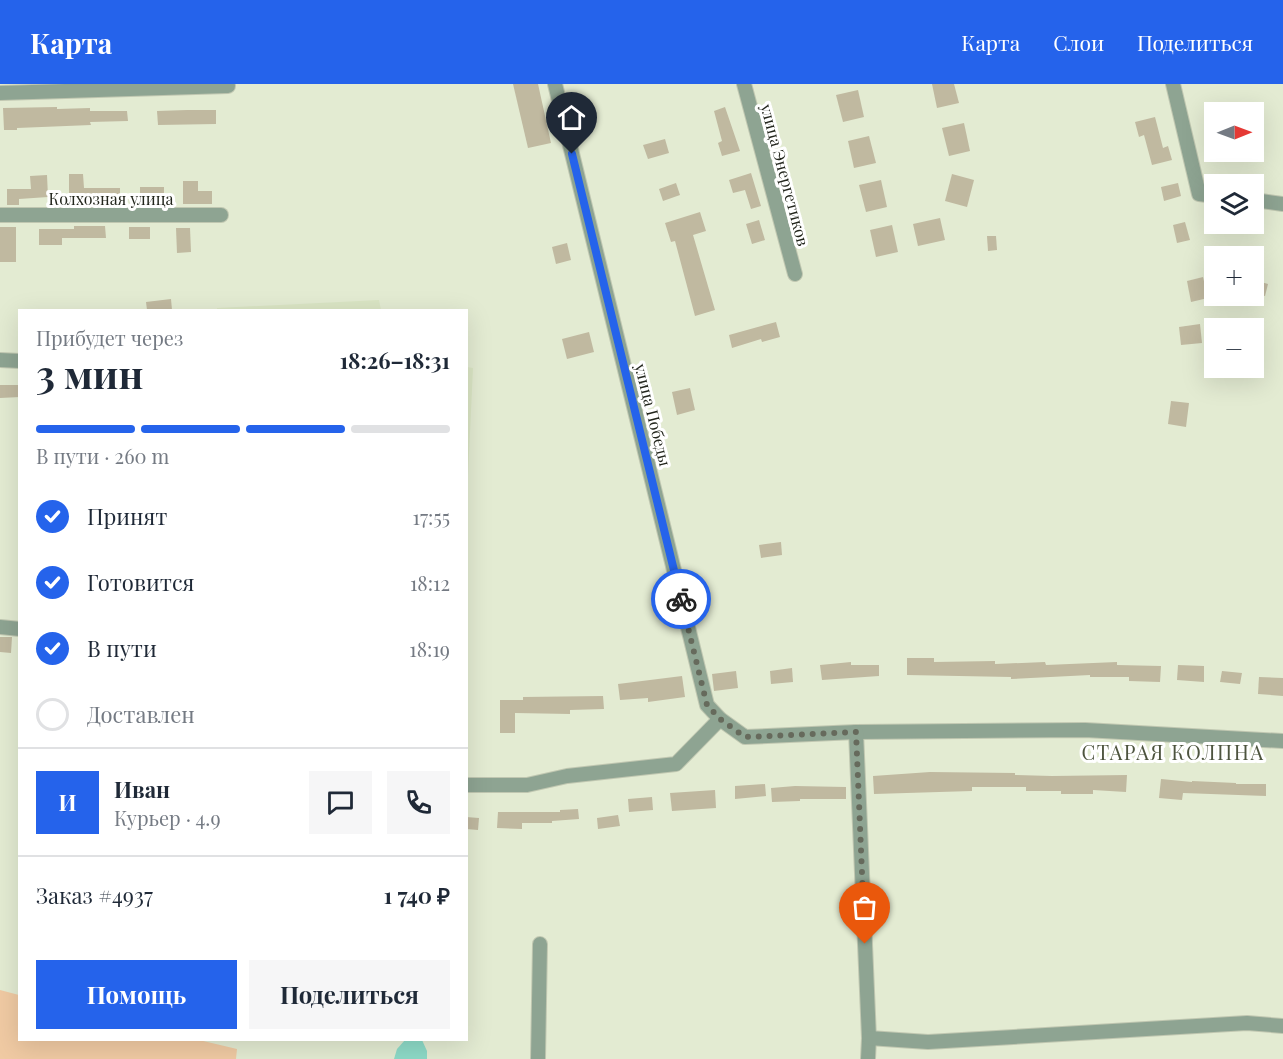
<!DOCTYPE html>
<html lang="ru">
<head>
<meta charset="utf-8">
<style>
	body { margin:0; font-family:"Playfair Display",serif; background:#f6f6f7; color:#1f2937; height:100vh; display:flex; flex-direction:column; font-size:22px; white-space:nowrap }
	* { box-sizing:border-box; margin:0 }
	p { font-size:20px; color:#747a83 }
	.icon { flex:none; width:33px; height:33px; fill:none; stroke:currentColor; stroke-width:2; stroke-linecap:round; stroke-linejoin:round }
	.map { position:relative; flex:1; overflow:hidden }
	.drawer { position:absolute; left:18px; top:225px; width:450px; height:732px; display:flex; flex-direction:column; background:#fff; border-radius:0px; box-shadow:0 6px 24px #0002 }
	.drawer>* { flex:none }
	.needle { width:39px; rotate:89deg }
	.tools { position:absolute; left:1204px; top:18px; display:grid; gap:12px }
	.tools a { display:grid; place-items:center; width:60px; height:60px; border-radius:0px; background:#fff; box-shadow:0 6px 24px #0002; font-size:30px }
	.pin { position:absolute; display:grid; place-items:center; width:51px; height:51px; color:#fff; margin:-62px -26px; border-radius:50% 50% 50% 0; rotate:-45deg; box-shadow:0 0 6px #0007 }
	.pin .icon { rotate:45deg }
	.courier { position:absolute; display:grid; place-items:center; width:60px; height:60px; margin:-30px; border:4px solid #2563eb; border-radius:50%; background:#fff; color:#222; box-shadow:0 2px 8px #0007 }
	.headline em { font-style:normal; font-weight:700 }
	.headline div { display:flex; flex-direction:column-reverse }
	.headline { display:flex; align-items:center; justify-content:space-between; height:102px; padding:0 18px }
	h1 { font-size:39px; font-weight:700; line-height:45px }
	.bar { display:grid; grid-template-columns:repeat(4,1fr); gap:9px 6px; align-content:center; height:72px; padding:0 18px }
	.bar i { height:8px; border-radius:4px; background:#e0e1e3 }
	.bar .selected { background:#2563eb }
	.bar p { grid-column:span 4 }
	.line { display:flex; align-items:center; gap:15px; padding:0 18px; border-top:2px solid #e0e1e3 }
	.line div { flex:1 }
	.round { display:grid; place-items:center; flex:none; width:63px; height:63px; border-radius:0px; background:#f6f6f7 }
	ol { padding:0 18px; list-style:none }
	li { display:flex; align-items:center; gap:18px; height:66px }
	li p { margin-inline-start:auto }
	li .icon { padding:6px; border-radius:50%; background:#2563eb; color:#fff; stroke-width:4 }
	li:last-child { color:#747a83 }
	li i { width:33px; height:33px; border:3px solid #e0e1e3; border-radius:50% }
	.button { display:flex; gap:12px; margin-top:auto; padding:12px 18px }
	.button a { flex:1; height:69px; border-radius:0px; background:#2563eb; color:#fff; font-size:24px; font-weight:700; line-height:69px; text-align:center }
	.button a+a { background:#f6f6f7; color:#1f2937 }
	header { display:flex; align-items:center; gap:36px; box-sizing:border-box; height:84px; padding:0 30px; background:#2563eb; color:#fff }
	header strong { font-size:28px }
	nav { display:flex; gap:33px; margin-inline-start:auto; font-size:21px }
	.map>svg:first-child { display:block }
</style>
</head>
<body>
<header>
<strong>Карта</strong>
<nav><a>Карта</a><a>Слои</a><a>Поделиться</a></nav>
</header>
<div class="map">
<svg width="1283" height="975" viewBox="0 0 1283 975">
	<rect width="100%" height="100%" fill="#e3ebd2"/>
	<g fill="#dae5c4">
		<polygon points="379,216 381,226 217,226 217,224"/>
		<polygon points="467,283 473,284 467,413 466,283"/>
	</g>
	<polygon fill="#f0caa3" points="0,906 19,911 20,956 199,956 237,965 236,975 0,975"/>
	<polygon fill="#8ddac7" points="405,956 422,956 427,967 427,975 394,975 397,965"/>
	<g fill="#c0b9a0">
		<polygon points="513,0 538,0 551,59 528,64"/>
		<polygon points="932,0 954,0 959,19 937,24"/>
		<polygon points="858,6 864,33 843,38 836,11"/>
		<polygon points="57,23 57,25 90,24 90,27 127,27 128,37 90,38 91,41 17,44 17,46 4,46 3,24"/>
		<polygon points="725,23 740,67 722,72 718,59 722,57 714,27"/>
		<polygon points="187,26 216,26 216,40 158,41 157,27"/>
		<polygon points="1155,33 1163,64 1168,62 1172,76 1152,81 1144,51 1139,53 1135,38"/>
		<polygon points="964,39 970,67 949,72 942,44"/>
		<polygon points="869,52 876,79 854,84 848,57"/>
		<polygon points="665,55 669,69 648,75 643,61"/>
		<polygon points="751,89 761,122 751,125 745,106 733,109 729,96"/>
		<polygon points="69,90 83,90 84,104 120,104 120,116 84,116 84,120 69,121"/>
		<polygon points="952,90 974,96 967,123 945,117"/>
		<polygon points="47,91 48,113 19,115 19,121 7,121 7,105 31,105 30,92"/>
		<polygon points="881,96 887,123 866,128 859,101"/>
		<polygon points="183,97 198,97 198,107 212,107 212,120 183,120"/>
		<polygon points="676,99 680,111 663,117 659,105"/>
		<polygon points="1178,99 1181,112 1164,117 1161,103"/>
		<rect x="140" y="103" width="24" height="15"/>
		<polygon points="700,128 706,147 693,151 715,226 695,232 675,157 671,158 665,139"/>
		<polygon points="940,134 945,156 918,162 913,140"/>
		<polygon points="759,136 765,156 752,160 746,140"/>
		<polygon points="1185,138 1190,156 1177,159 1173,141"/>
		<polygon points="892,141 898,168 876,173 870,146"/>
		<polygon points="74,142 105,142 106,154 62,154 62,161 39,161 39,145 74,145"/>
		<rect x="0" y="143" width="16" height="35"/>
		<rect x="129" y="143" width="21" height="12"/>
		<polygon points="176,144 190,144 191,168 177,169"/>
		<polygon points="987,152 996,152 997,166 988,167"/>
		<polygon points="567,159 571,176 556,180 552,163"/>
		<polygon points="1203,193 1208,214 1191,218 1187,197"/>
		<polygon points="1254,196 1268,200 1265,212 1254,210"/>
		<polygon points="171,215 172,226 147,226 146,218"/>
		<polygon points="776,238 780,253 762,258 761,255 732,264 729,251"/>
		<polygon points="1200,240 1202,259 1181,261 1179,243"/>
		<polygon points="589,248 594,268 567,275 562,255"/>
		<polygon points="0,301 20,301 20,313 0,314"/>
		<polygon points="690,304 695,326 677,331 672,308"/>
		<polygon points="1171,317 1189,319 1186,343 1168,340"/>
		<polygon points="781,458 782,471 761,474 759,461"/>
		<polygon points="0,553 12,553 11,569 0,568"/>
		<polygon points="907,574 934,574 934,578 995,577 995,580 1045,578 1046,581 1117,578 1117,581 1161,582 1160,598 1129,597 1129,593 1090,593 1090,591 1011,595 1011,593 907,591"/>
		<polygon points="851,578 851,581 879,581 879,592 822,596 820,581"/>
		<polygon points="1178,581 1204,582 1204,598 1177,596"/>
		<polygon points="792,584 793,598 771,600 770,587"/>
		<polygon points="736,587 738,604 714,607 712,590"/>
		<polygon points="1222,587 1242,589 1240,600 1220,598"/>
		<polygon points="682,592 685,613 648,618 648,614 620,616 618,600"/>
		<polygon points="1259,593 1283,594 1283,612 1258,610"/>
		<polygon points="603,612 604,625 570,626 570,630 515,629 515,649 500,649 500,616 523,616 523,613"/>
		<polygon points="930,688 1015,689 1015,691 1052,692 1127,691 1126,708 1093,706 1093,710 1061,710 1061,707 1026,707 1026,703 972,703 972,707 874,710 873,692"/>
		<polygon points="1161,695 1192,698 1192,697 1236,699 1236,700 1266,700 1266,712 1183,709 1182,716 1159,714"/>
		<polygon points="765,700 766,712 735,715 735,702"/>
		<polygon points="795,702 846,703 846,715 800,715 800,717 772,718 771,704"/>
		<polygon points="715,706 716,724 672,727 670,709"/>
		<polygon points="652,713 653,726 629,728 628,715"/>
		<polygon points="578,725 579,735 552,737 552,739 522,739 522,745 497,744 498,728 560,728 560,726"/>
		<polygon points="618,731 620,742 598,745 597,734"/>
		<polygon points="466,733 479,734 478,746 466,745"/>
	</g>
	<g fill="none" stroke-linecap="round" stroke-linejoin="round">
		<g stroke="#c0c7b1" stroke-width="16">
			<g id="minor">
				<polyline points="555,0 707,621 720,635 745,653 856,648 1085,646 1283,657"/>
				<polyline points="744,0 795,190"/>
				<polyline points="1173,0 1199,110 1215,112"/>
				<polyline points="0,9 228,2"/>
				<polyline points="1254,116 1283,120"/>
				<polyline points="0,131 221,131"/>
				<polyline points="0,276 20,277"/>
				<polyline points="0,543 20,545"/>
				<polyline points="856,648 869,954 868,975"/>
				<polyline points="466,701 527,701 567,692 676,680 720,635"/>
				<polyline points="869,954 928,958 1247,939 1283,942"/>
				<polyline points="538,975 540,860"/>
			</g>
		</g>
		<use href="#minor" stroke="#8ea492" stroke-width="14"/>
	</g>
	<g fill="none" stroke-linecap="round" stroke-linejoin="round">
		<polyline stroke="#666a5c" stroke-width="6" stroke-dasharray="0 10.8" points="681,515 707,621 720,635 745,653 856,648 865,860"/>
		<polyline stroke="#2563eb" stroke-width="8" points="572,70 681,515"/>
	</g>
	<g text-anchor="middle" stroke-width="6" stroke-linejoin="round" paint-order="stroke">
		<g font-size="16" fill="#22251c" stroke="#fff">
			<text transform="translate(785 91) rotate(75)" y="6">улица Энергетиков</text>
			<text x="111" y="121">Колхозная улица</text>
			<text transform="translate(653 331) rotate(76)" y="6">улица Победы</text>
		</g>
		<g font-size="20" letter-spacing="1.5" fill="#4d543e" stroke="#fff">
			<text x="1173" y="676">СТАРАЯ КОЛПНА</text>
		</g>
	</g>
</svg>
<div class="tools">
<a><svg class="needle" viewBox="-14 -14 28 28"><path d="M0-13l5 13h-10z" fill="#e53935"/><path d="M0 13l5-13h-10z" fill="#747a83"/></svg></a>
<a><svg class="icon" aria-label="layers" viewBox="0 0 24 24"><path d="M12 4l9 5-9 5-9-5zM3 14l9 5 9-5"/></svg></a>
<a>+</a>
<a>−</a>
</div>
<div class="pin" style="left:865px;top:860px;background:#ea580c"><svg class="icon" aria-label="bag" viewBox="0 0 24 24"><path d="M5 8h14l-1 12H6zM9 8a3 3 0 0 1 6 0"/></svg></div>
<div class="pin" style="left:572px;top:70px;background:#1f2937"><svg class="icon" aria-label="home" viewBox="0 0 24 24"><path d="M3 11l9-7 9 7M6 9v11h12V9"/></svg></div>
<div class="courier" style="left:681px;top:515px"><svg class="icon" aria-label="bike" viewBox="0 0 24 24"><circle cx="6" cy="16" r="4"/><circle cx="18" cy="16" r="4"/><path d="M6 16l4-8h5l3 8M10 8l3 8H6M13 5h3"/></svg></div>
<section class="drawer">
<div class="headline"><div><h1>3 мин</h1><p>Прибудет через</p></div><em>18:26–18:31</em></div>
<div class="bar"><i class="selected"></i><i class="selected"></i><i class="selected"></i><i></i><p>В пути · 260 m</p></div>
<ol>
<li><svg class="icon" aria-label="check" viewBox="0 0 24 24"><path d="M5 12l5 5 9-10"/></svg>Принят<p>17:55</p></li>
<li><svg class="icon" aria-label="check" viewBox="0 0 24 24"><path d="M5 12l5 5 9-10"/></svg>Готовится<p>18:12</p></li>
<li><svg class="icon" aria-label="check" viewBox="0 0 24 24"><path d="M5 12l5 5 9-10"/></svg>В пути<p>18:19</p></li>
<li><i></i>Доставлен</li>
</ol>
<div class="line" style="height:108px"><b class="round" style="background:#2563eb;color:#fff">И</b><div><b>Иван</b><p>Курьер · 4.9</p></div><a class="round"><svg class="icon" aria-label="chat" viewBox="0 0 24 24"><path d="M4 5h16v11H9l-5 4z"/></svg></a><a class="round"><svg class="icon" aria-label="phone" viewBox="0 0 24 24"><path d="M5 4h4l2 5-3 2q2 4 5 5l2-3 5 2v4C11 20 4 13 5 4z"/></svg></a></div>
<div class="line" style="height:78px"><div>Заказ #4937</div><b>1 740 ₽</b></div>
<div class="button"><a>Помощь</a><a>Поделиться</a></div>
</section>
</div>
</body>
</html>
